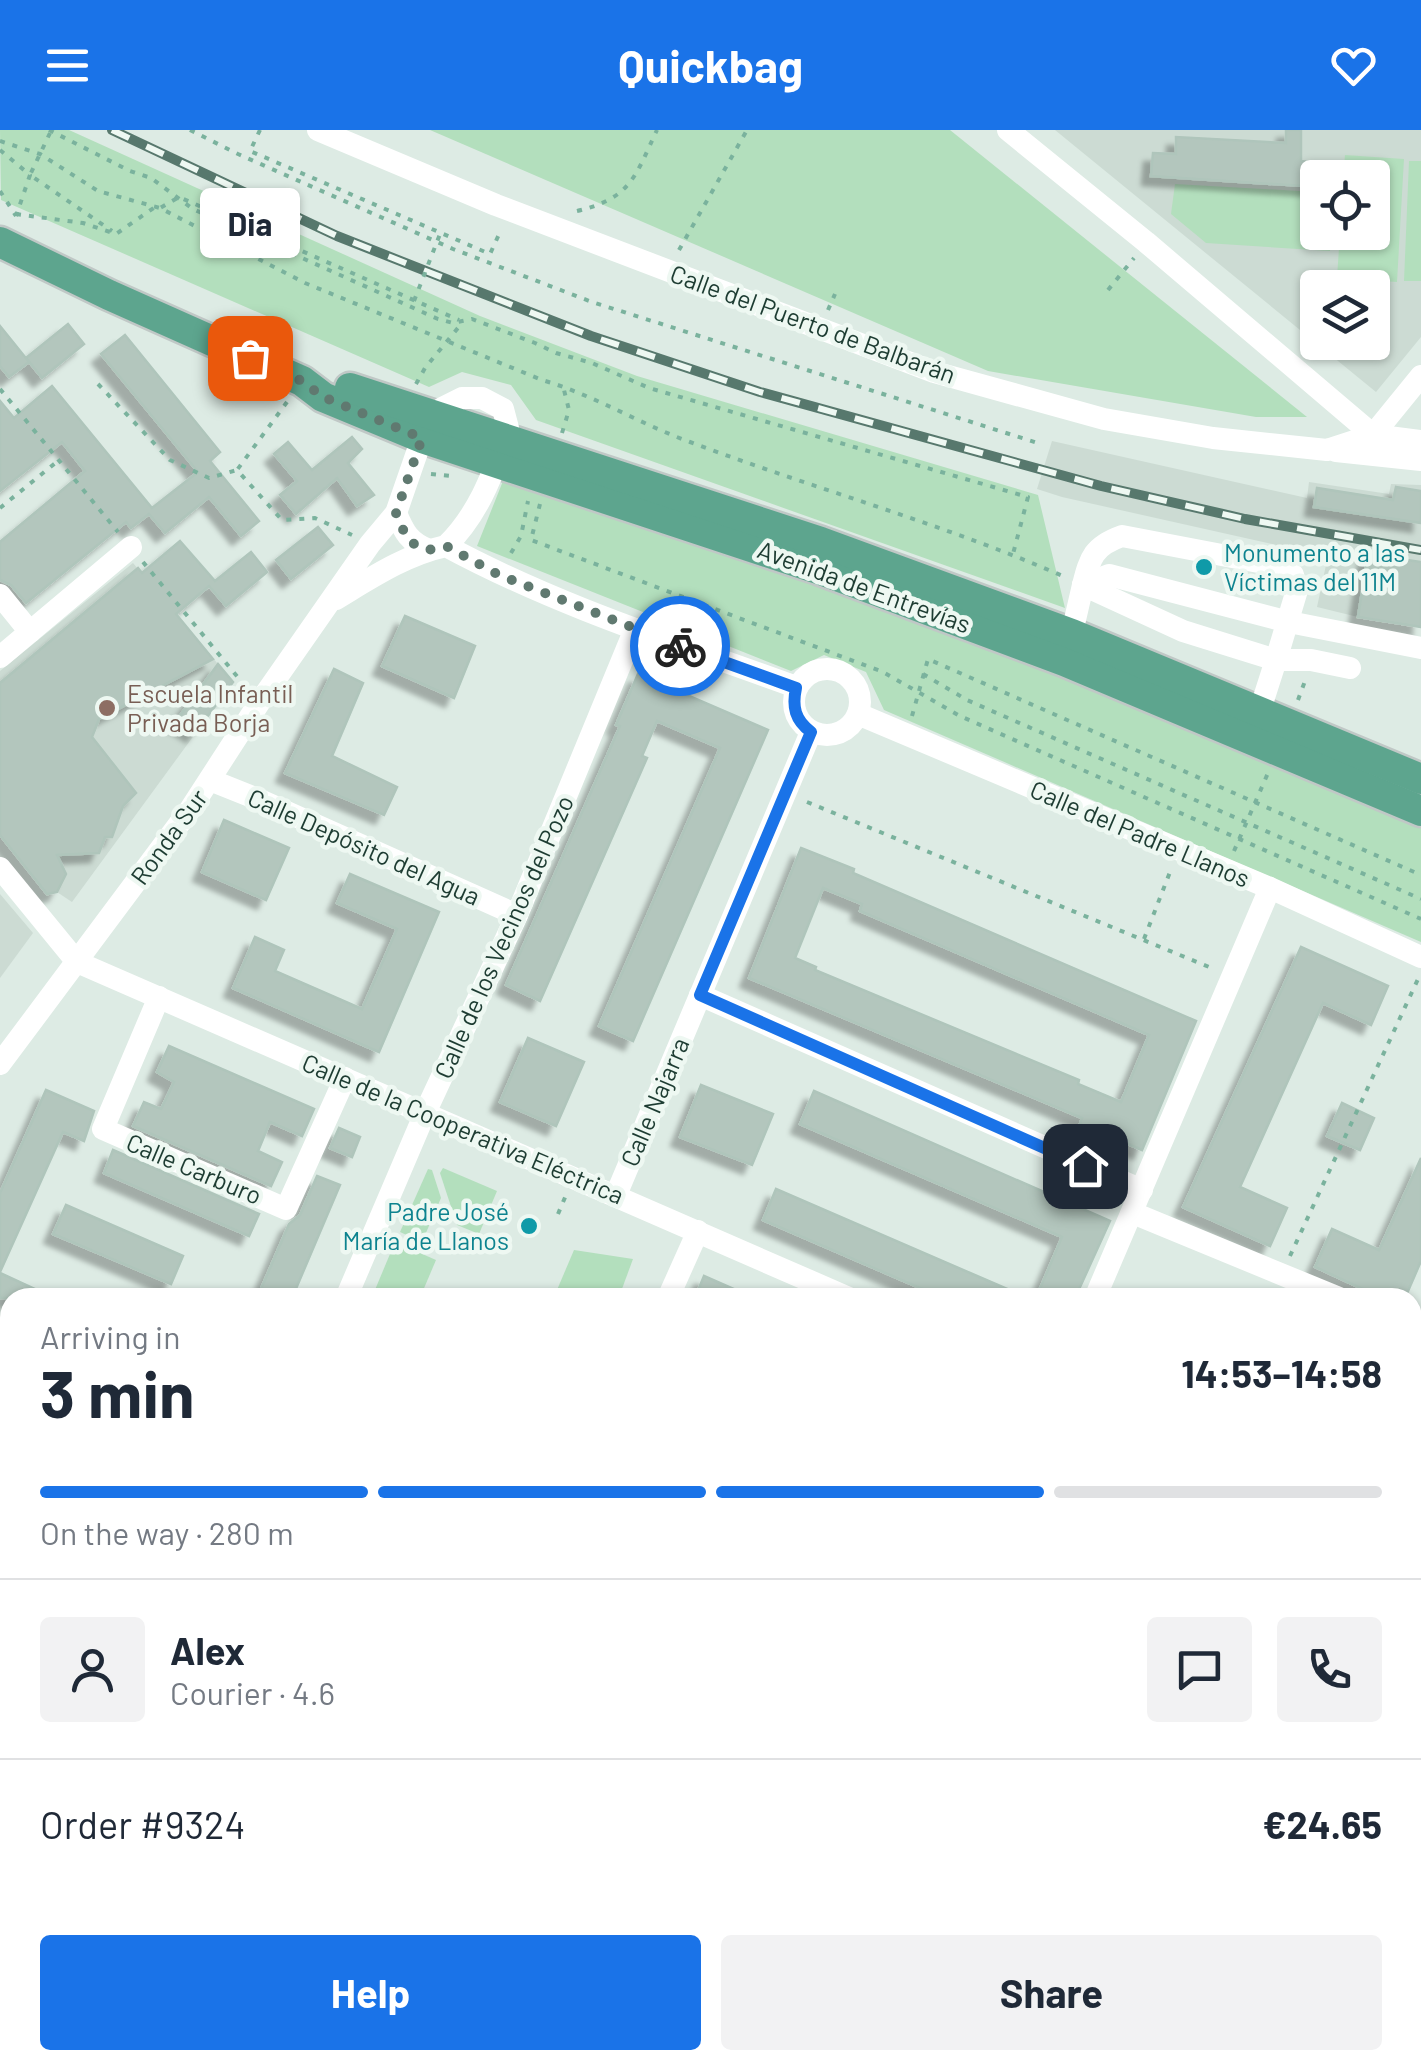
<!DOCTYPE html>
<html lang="en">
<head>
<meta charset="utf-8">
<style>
	body { margin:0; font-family:Barlow,sans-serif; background:#f2f2f3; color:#1f2937; height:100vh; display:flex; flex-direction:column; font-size:38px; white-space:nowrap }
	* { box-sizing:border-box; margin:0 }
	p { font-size:32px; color:#747a83 }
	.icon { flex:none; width:55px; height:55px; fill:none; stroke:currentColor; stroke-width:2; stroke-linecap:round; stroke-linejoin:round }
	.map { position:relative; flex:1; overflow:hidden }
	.sheet { position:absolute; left:0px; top:1158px; width:1422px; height:782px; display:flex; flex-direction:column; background:#fff; border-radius:30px 30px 0 0; box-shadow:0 2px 8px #0004 }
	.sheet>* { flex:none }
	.tools { position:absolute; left:1300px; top:30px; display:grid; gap:20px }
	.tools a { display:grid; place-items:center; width:90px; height:90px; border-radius:10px; background:#fff; box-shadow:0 2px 8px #0004; font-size:50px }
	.pin { position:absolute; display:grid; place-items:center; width:85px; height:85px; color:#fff; margin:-42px; border-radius:20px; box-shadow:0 5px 15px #0006 }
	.courier { position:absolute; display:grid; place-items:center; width:100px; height:100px; margin:-50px; border:8px solid #1a73e8; border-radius:50%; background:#fff; color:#222; box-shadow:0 2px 12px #0007 }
	.bubble { position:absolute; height:70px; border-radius:10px; background:#fff; box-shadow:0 2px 8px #0004; font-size:32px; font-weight:700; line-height:70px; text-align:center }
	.summary em { font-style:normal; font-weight:700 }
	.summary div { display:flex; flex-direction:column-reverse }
	.summary { display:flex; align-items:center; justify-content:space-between; height:170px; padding:0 40px }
	h1 { font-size:65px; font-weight:700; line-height:75px }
	.bar { display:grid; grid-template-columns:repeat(4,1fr); gap:15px 10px; align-content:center; height:120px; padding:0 40px }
	.bar i { height:12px; border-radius:8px; background:#e0e1e3 }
	.bar .selected { background:#1a73e8 }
	.bar p { grid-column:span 4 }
	.line { display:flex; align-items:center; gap:25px; padding:0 40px; border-top:2px solid #e0e1e3 }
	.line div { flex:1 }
	.round { display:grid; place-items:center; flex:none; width:105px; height:105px; border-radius:10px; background:#f2f2f3 }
	.cta { display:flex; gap:20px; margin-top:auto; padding:20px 40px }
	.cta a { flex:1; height:115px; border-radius:10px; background:#1a73e8; color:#fff; font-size:40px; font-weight:700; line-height:115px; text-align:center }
	.cta a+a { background:#f2f2f3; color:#1f2937 }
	header { display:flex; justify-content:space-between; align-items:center; height:130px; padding:0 40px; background:#1a73e8; color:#fff; font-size:45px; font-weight:700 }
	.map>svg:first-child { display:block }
</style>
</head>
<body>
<header><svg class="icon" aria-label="menu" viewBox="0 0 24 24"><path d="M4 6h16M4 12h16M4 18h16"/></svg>Quickbag<svg class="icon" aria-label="heart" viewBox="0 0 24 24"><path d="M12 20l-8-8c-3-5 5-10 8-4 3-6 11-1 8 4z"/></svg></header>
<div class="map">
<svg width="1421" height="1939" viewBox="0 0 1421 1939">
	<defs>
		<filter id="shadow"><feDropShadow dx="-9" dy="9" stdDeviation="2.5" flood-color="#0004"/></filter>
	</defs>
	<rect width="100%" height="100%" fill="#ddebe4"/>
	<g fill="#ccdbd3" fill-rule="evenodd">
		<path d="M 1055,0 L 1421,0 L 1421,207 L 1376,262 ZM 1318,48 L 1372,48 L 1372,102 L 1318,102 ZM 1318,158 L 1372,158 L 1372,212 L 1318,212 Z"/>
		<polygon points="1052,311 1307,368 1309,352 1389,364 1391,354 1421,355 1421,497 1358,487 1317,477 1326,435 1298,428 1299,420 1062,367 1037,359"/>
		<polygon points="133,433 233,552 72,772 57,762 47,764 0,705 0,541"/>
		<polygon points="0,764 33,803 0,848"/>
	</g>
	<g fill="#b3dfbd">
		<polygon points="0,0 69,0 480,186 637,246 1038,365 1065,478 536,290 511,255 462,242 429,257 1,70"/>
		<polygon points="430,0 950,0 1307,287 1256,287 988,241"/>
		<polygon points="1345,25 1404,29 1397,152 1337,148 1340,103 1372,102 1372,48 1343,47"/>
		<polygon points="1409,31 1421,31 1421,151 1404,151"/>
		<polygon points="1175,54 1317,62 1318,102 1331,103 1330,121 1206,113 1171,84"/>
		<polygon points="505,346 1008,519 1421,694 1421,812 884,580 866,542 824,525 791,541 477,416"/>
		<polygon points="443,1038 497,1061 479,1104 457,1095 440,1043"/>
		<polygon points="428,1039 432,1040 441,1068 422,1112 400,1102"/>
		<polygon points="395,1112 436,1130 422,1163 409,1167 372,1167"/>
		<polygon points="574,1120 633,1129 619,1167 554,1167"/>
		<polygon points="1421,1335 1421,1939 1290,1939 1293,1930 1412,1930 1412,1354"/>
	</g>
	<g fill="#b3c6bd" stroke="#afc5bb" stroke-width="2.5" fill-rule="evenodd" filter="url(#shadow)">
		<polygon points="1286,0 1301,0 1301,31 1318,33 1318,57 1151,46 1153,23 1176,24 1176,7 1286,13"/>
		<polygon points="68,194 84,214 42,248 26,228"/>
		<polygon points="0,196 29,232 9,247 0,236"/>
		<polygon points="125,205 220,322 210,331 259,391 241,406 209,367 165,403 149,384 131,398 126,392 26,473 11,455 0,450 0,412 85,341 62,312 0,361 0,271 14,288 52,256 152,378 198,342 101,224"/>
		<polygon points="352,307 362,319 348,333 374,365 357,376 337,348 296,384 280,365 297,351 274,324 288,312 312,340"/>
		<polygon points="1396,357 1421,361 1421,393 1314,377 1317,358 1393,370"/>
		<polygon points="318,397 333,415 291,449 276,430"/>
		<polygon points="180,411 215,451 251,422 267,442 226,476 209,456 176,484 213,529 99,589 92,607 136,663 123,676 112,707 105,707 99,723 57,725 66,744 57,762 47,764 0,705 0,553 138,438 142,443"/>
		<polygon points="1368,424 1421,432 1421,497 1358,487"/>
		<polygon points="405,486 475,516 454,568 382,536"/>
		<polygon points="218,534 233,552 195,603 176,591"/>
		<polygon points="334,539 363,553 332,626 397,657 384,685 285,643"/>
		<polygon points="638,544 768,600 633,911 599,896 720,618 657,591 642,626 647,628 540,871 506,855 620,596 616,595"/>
		<polygon points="224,690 289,718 266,770 202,742"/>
		<path d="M 801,718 L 854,739 L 853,743 L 1196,891 L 1142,1020 L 1080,994 L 1082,988 L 749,848 ZM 823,758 L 862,774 L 860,781 L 1149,905 L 1121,972 L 1078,954 L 1079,950 L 815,840 L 816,837 L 795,828 Z"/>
		<polygon points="350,744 439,782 379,922 233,858 255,807 284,820 275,841 362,879 397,799 337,773"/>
		<polygon points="1301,817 1388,856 1371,895 1323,873 1240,1057 1287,1078 1270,1116 1183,1077"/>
		<polygon points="528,908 584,932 556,996 500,972"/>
		<polygon points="169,916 314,979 302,1006 270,992 258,1021 282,1032 271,1056 133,996 144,972 161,979 174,952 157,942"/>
		<polygon points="701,955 773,984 752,1035 680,1007"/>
		<polygon points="46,960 94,981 84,1011 63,1002 0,1142 0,1063"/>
		<polygon points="814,961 1110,1091 1075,1168 1036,1168 1062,1107 800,994"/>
		<polygon points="1342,973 1374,988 1360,1020 1327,1006"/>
		<polygon points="339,998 360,1007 352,1027 330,1018"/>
		<polygon points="113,1020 259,1084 249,1106 104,1043"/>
		<polygon points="1421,1028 1421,1131 1405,1168 1382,1168 1315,1137 1332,1099 1379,1120"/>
		<polygon points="317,1046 340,1055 292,1168 257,1168 289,1094 300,1085"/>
		<polygon points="776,1059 1028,1168 943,1168 763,1090"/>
		<polygon points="66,1075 183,1126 171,1154 53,1104"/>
		<polygon points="0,1143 54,1168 0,1168"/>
		<polygon points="704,1146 754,1168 695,1168"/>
	</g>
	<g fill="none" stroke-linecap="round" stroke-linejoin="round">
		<g stroke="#c0c8c6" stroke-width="35">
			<g id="major">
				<polyline points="0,112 109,165 302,251 323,267 422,308 818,439 1064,531 1421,681"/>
				<polyline points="350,258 821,412 1072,504 1421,649"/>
			</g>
		</g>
		<g stroke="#7ab29d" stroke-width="4" stroke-dasharray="5 8" stroke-linecap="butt">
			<polyline points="49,0 130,41 151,48 193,79 438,189 453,193 472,189 535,213 556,223 592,233 649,258 1028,367 1013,424"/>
			<polyline points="190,0 238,24 453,119 592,172 1041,314"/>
			<polyline points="260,0 250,21 490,124 501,100"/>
			<polyline points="50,3 30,45 112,101"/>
			<path d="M 0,11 L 40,24 L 98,61 L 160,78 L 305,153 L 542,250 C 594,265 640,294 690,312 C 815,359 944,394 1065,447"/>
			<polyline points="0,20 30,45 16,86"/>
			<polyline points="0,61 16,86"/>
			<path d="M 577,81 C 632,68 635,46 657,0"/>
			<polyline points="16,84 83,93 116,104 155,77 160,78 179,67 459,190"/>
			<polyline points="679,120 747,0"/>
			<polyline points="1108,160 1134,128"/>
			<polyline points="828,180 835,164"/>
			<polyline points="98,254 170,330 209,348 237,340"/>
			<polyline points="416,254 425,238 462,193"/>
			<polyline points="0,259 118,402"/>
			<polyline points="287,272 237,340 282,390 315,388 352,405"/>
			<polyline points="562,303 569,280 563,256"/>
			<polyline points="431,344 451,346"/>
			<polyline points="540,374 531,410 883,542 960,586 1421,789"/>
			<polyline points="0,378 59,330"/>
			<polyline points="511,423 521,406 528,371"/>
			<polyline points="143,432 245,556"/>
			<polyline points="923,544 967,570 1421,769"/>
			<polyline points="1298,570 1305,551"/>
			<polyline points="912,586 928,529 1421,745"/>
			<polyline points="807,672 1214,839"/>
			<polyline points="1234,721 1268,643"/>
			<polyline points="1144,809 1170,742 1173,743"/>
			<polyline points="558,1084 566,1065"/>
			<polyline points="1290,1126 1418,849"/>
		</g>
		<g stroke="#fff" stroke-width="22">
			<polyline points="318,0 496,75 934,242 1104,289 1213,308 1327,320 1373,305 1421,311"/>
			<polyline points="1008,0 1146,112 1373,305"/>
			<polyline points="1373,305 1421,246"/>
			<polyline points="1336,321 1421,330"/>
			<path d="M 396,383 C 404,402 409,412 429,420"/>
			<path d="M 1083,455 C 1090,427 1094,416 1122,406 L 1269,434 L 1293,445 L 1297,460 L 1276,530 L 1311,530 L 1350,538"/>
			<polyline points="1083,455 1109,445 1289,492 1421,518"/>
			<polyline points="0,465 30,502"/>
			<path d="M 336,469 C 371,448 405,425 446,416 C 557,476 678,514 796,557"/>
			<polyline points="1068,520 1083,455 1183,501 1276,530 1260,580"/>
			<polyline points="0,527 131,417"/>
			<circle cx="827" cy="572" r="33"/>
			<polyline points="858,584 1270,758 1421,827"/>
			<polyline points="210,650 260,670 517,785"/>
			<polyline points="0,738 77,832 849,1168"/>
			<polyline points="700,865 1142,1060"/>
			<polyline points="159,867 103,999 286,1079 345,948"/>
			<path d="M 0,934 L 191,678 L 259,573 L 370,414 L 396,383 L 422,308 L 433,287 L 442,278 L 462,268 L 482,268 L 503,279 L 508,298 L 506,307 C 492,347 477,386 446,416"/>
			<polyline points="616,1065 811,602"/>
			<polyline points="1133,1083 1339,1168"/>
			<polyline points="346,1168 425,983 517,785 635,499"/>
			<polyline points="668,1168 698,1101"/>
			<polyline points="1095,1168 1270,758"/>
			<polyline points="1412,1198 1421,1201"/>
			<polyline points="0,1220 10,1224"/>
			<polyline points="1412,1246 1421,1227"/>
			<polyline points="0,1808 10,1785"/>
			<polyline points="0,1823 10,1828"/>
			<polyline points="267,1930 287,1939"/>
			<polyline points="102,1939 106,1930"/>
			<polyline points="577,1939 581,1930"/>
			<polyline points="796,1939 799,1930"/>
			<polyline points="1019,1939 1023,1930"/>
			<polyline points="1259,1939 1263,1930"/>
		</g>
		<use href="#major" stroke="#5da58e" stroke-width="30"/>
		<g stroke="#57786d" stroke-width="10">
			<polyline id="rail" points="112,0 337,106 591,206 760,262 1101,356 1245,389 1421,420"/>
		</g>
		<use href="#rail" stroke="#eef8f2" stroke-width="6" stroke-dasharray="19" stroke-linecap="butt"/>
		<polyline stroke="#7ab29d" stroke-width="4" stroke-dasharray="5 8" stroke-linecap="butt" points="414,171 440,104"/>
	</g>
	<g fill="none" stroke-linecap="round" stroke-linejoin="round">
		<polyline stroke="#607970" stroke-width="10" stroke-dasharray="0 18" points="250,228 302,251 323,267 422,308 396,383 402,398 412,413 428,420 446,416 499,445 680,516"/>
		<path stroke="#1a73e8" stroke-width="12" d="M 680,516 L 796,558 C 792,577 795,590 811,602 L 700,865 L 1085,1036"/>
	</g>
	<g fill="#0f9aa8" stroke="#eef8f2" stroke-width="4">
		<circle cx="1204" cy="437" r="10"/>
		<circle cx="529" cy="1096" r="10"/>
	</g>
	<circle fill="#8d6e63" stroke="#eef8f2" stroke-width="4" cx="107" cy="578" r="10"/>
	<g text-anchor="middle" stroke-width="9" stroke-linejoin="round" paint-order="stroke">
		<g font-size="25" fill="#1d3c32" stroke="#eef8f2">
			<text transform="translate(813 194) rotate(20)" y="9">Calle del Puerto de Balbarán</text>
			<text transform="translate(864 457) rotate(20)" y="9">Avenida de Entrevías</text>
			<text transform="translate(1140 704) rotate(23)" y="9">Calle del Padre Llanos</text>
			<text transform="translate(169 707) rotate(-54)" y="9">Ronda Sur</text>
			<text transform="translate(364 717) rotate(24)" y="9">Calle Depósito del Agua</text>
			<text transform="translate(504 807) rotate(-66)" y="9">Calle de los Vecinos del Pozo</text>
			<text transform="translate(655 972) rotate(-67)" y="9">Calle Najarra</text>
			<text transform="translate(463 999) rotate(23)" y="9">Calle de la Cooperativa Eléctrica</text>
			<text transform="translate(194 1039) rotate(23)" y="9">Calle Carburo</text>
		</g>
		<g font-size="25" fill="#0d838f" stroke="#eef8f2" text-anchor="start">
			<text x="1224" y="432">Monumento a las<tspan x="1224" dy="29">Víctimas del 11M</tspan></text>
			<text x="509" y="1091" text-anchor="end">Padre José<tspan x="509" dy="29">María de Llanos</tspan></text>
		</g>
		<g font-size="25" fill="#785e54" stroke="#eef8f2" text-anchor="start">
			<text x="127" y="573">Escuela Infantil<tspan x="127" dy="29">Privada Borja</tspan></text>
		</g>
	</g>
</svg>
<div class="tools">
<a><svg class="icon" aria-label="locate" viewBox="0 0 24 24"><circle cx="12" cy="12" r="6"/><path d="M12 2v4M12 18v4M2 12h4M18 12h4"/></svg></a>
<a><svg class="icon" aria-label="layers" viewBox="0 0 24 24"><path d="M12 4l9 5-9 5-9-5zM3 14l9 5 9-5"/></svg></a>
</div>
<div class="pin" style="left:250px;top:228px;background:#ea580c"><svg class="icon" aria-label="bag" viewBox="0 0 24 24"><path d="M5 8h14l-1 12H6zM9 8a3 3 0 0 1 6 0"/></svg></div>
<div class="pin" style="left:1085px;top:1036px;background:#1f2937"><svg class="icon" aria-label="home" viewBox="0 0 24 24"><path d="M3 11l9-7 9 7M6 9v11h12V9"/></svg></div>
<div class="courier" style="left:680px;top:516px"><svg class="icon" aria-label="bike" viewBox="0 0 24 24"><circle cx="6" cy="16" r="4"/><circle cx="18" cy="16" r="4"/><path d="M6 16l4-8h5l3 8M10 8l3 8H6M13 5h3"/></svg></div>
<div class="bubble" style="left:200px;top:58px;width:100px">Dia</div>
<section class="sheet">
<div class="summary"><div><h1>3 min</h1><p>Arriving in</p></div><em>14:53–14:58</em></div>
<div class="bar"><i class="selected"></i><i class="selected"></i><i class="selected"></i><i></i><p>On the way · 280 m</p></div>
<div class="line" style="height:180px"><a class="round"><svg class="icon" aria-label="person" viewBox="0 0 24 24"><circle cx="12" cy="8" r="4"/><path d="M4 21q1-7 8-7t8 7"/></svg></a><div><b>Alex</b><p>Courier · 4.6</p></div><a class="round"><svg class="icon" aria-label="chat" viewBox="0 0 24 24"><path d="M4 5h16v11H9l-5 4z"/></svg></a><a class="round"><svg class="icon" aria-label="phone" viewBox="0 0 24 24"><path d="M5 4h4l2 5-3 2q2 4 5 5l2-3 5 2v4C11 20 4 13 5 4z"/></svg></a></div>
<div class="line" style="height:130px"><div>Order #9324</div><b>€24.65</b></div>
<div class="cta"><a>Help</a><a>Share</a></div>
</section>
</div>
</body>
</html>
